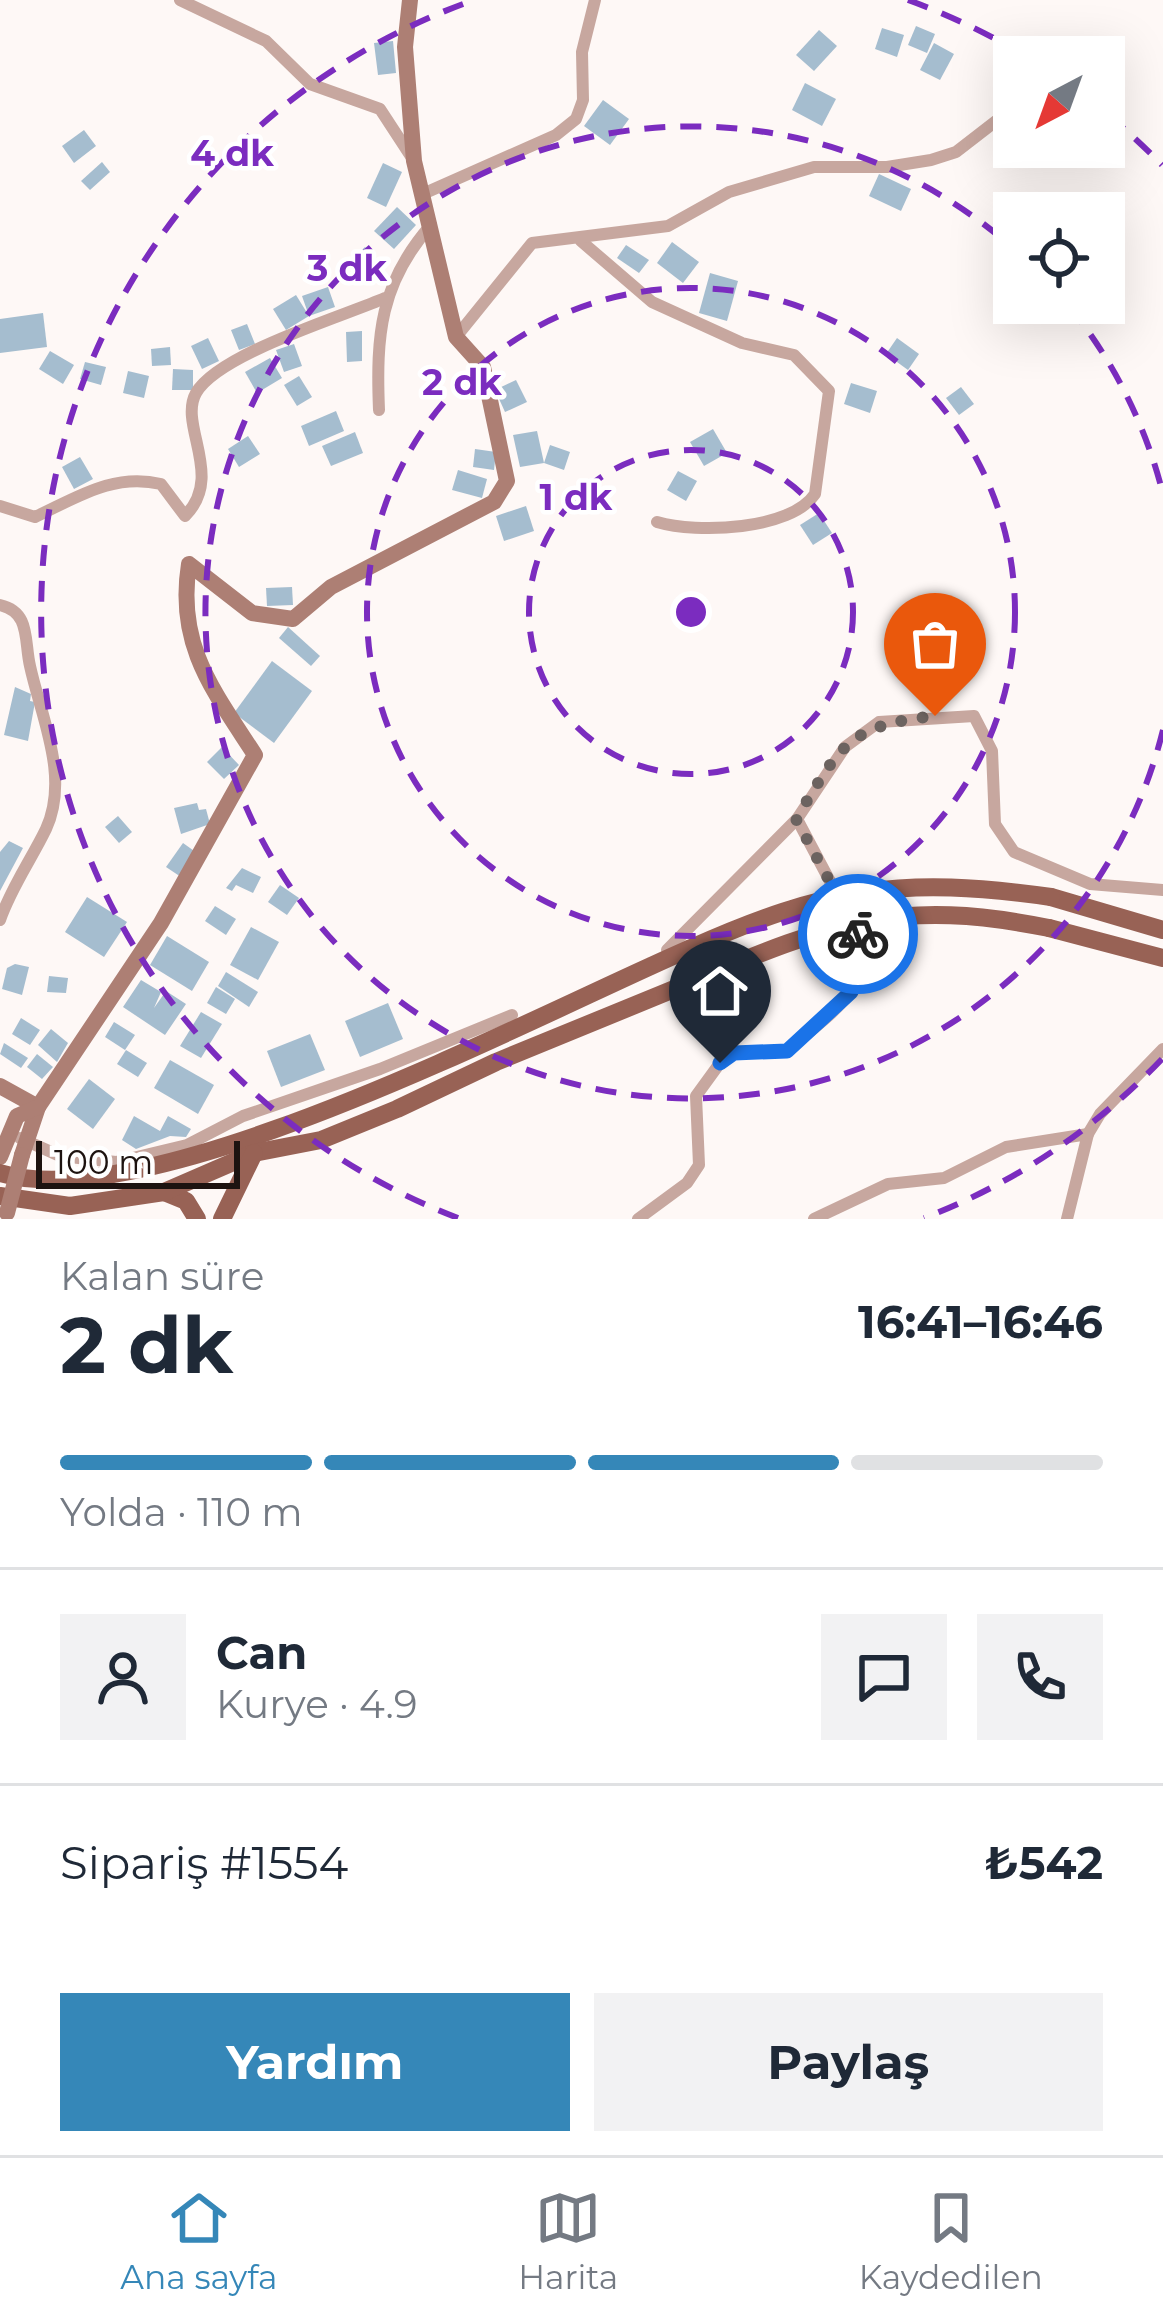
<!DOCTYPE html>
<html lang="tr">
<head>
<meta charset="utf-8">
<style>
	body { margin:0; font-family:Montserrat,sans-serif; background:#f2f2f3; color:#1f2937; height:100vh; display:flex; flex-direction:column; font-size:45px; white-space:nowrap }
	* { box-sizing:border-box; margin:0 }
	p { font-size:39px; color:#747a83 }
	.icon { flex:none; width:66px; height:66px; fill:none; stroke:currentColor; stroke-width:2; stroke-linecap:round; stroke-linejoin:round }
	.map { position:relative; height:1219px; overflow:hidden }
	.sheet { display:flex; flex-direction:column; background:#fff; flex:1 }
	.sheet>* { flex:none }
	.needle { width:78px; rotate:221deg }
	.fabs { position:absolute; left:993px; top:36px; display:grid; gap:24px }
	.fabs a { display:grid; place-items:center; width:132px; height:132px; border-radius:0px; background:#fff; box-shadow:0 12px 48px #0002; font-size:60px }
	.scale { position:absolute; left:36px; bottom:30px; width:204px; box-sizing:border-box; padding-left:12px; border:6px solid #1d1310; border-top:0; font-size:33px; line-height:42px; white-space:nowrap; color:#1d1310; -webkit-text-stroke:9px #fff; paint-order:stroke }
	.pin { position:absolute; display:grid; place-items:center; width:102px; height:102px; color:#fff; margin:-123px -51px; border-radius:50% 50% 50% 0; rotate:-45deg; box-shadow:0 0 12px #0007 }
	.pin .icon { rotate:45deg }
	.courier { position:absolute; display:grid; place-items:center; width:120px; height:120px; margin:-60px; border:9px solid #1a73e8; border-radius:50%; background:#fff; color:#222; box-shadow:0 3px 15px #0007 }
	.overview em { font-style:normal; font-weight:700 }
	.overview div { display:flex; flex-direction:column-reverse }
	.overview { display:flex; align-items:center; justify-content:space-between; height:204px; padding:0 60px }
	h1 { font-size:78px; font-weight:700; line-height:90px }
	.bar { display:grid; grid-template-columns:repeat(4,1fr); gap:18px 12px; align-content:center; height:144px; padding:0 60px }
	.bar i { height:15px; border-radius:9px; background:#e0e1e3 }
	.bar .selected { background:#3587b8 }
	.bar p { grid-column:span 4 }
	.line { display:flex; align-items:center; gap:30px; padding:0 60px; border-top:3px solid #e0e1e3 }
	.line div { flex:1 }
	.round { display:grid; place-items:center; flex:none; width:126px; height:126px; border-radius:0px; background:#f2f2f3 }
	.action { display:flex; gap:24px; margin-top:auto; padding:24px 60px }
	.action a { flex:1; height:138px; border-radius:0px; background:#3587b8; color:#fff; font-size:48px; font-weight:700; line-height:138px; text-align:center }
	.action a+a { background:#f2f2f3; color:#1f2937 }
	.menu { display:flex; justify-content:space-around; align-items:center; height:168px; border-top:3px solid #e0e1e3; background:#fff; font-size:33px; color:#747a83 }
	.menu a { display:grid; justify-items:center; gap:6px }
	.menu .selected { color:#3587b8 }
	.map>svg:first-child { display:block }
</style>
</head>
<body>
<div class="map">
<svg width="1163" height="1219" viewBox="0 0 1163 1219">
	<rect width="100%" height="100%" fill="#fef8f6"/>
	<g fill="#a5bdcf">
		<polygon points="916,26 935,34 927,53 908,45"/>
		<polygon points="882,28 904,35 897,57 875,49"/>
		<polygon points="819,30 837,46 814,71 796,55"/>
		<polygon points="393,41 396,73 378,75 374,43"/>
		<polygon points="934,43 954,54 940,80 920,70"/>
		<polygon points="805,83 836,99 822,126 792,110"/>
		<polygon points="603,100 629,119 610,145 584,126"/>
		<polygon points="84,130 96,146 74,163 62,146"/>
		<polygon points="102,162 110,172 90,190 81,181"/>
		<polygon points="383,163 402,172 386,207 367,198"/>
		<polygon points="879,174 911,189 901,211 869,196"/>
		<polygon points="397,207 416,225 394,249 374,231"/>
		<polygon points="672,242 699,262 683,283 657,263"/>
		<polygon points="626,245 649,260 639,273 617,258"/>
		<polygon points="365,247 377,261 361,276 349,262"/>
		<polygon points="710,273 738,281 727,321 699,313"/>
		<polygon points="328,287 335,307 309,316 302,296"/>
		<polygon points="296,295 309,316 286,330 273,309"/>
		<polygon points="43,313 47,347 0,353 0,319"/>
		<polygon points="247,324 255,344 239,350 231,330"/>
		<polygon points="362,331 362,361 347,362 346,332"/>
		<polygon points="208,338 219,361 202,369 191,346"/>
		<polygon points="897,338 919,354 908,370 886,354"/>
		<polygon points="294,344 302,366 284,372 276,350"/>
		<polygon points="170,347 171,365 152,366 151,349"/>
		<polygon points="50,351 74,365 63,384 39,369"/>
		<polygon points="270,358 282,378 257,393 245,372"/>
		<polygon points="85,362 106,367 101,385 80,379"/>
		<polygon points="173,369 193,370 193,390 172,390"/>
		<polygon points="128,371 149,376 144,398 123,393"/>
		<polygon points="299,376 312,397 297,406 284,385"/>
		<polygon points="516,380 527,402 505,412 495,390"/>
		<polygon points="851,383 877,391 870,413 844,404"/>
		<polygon points="961,387 974,404 959,415 946,398"/>
		<polygon points="336,411 344,431 309,446 301,426"/>
		<polygon points="713,429 727,453 704,466 690,442"/>
		<polygon points="537,431 544,463 520,467 513,435"/>
		<polygon points="355,432 363,453 331,466 322,446"/>
		<polygon points="248,436 260,454 239,467 228,449"/>
		<polygon points="550,445 570,452 564,470 544,463"/>
		<polygon points="475,449 496,452 494,470 473,467"/>
		<polygon points="80,457 93,479 74,489 62,467"/>
		<polygon points="458,470 487,479 482,498 452,490"/>
		<polygon points="678,471 697,481 686,501 667,490"/>
		<polygon points="526,506 534,531 504,541 496,516"/>
		<polygon points="819,513 832,533 813,545 800,525"/>
		<polygon points="292,587 293,605 267,606 266,588"/>
		<polygon points="288,627 320,656 311,666 279,638"/>
		<polygon points="272,661 312,691 274,743 234,713"/>
		<polygon points="15,687 31,694 30,701 35,702 28,741 4,735"/>
		<polygon points="222,747 239,765 224,779 207,762"/>
		<polygon points="197,803 199,810 206,809 210,824 181,834 174,808"/>
		<polygon points="118,816 132,832 119,843 105,827"/>
		<polygon points="9,841 23,848 0,891 0,852"/>
		<polygon points="183,843 197,853 181,877 166,867"/>
		<polygon points="242,868 261,877 253,893 236,885 232,891 226,888"/>
		<polygon points="280,885 299,898 287,915 268,902"/>
		<polygon points="87,897 127,922 104,957 65,932"/>
		<polygon points="215,906 236,919 226,935 205,921"/>
		<polygon points="251,927 279,942 258,980 230,965"/>
		<polygon points="167,936 209,962 192,991 150,965"/>
		<polygon points="15,964 29,967 22,995 2,989 7,968"/>
		<polygon points="226,972 258,992 249,1007 218,986"/>
		<polygon points="49,976 68,978 66,993 47,992"/>
		<polygon points="141,980 161,992 154,1008 166,991 186,1004 165,1035 123,1007"/>
		<polygon points="216,987 235,999 226,1014 207,1003"/>
		<polygon points="388,1003 403,1039 360,1057 345,1021"/>
		<polygon points="201,1012 222,1024 201,1058 180,1046"/>
		<polygon points="21,1018 40,1030 30,1045 12,1034"/>
		<polygon points="114,1022 135,1035 125,1050 105,1037"/>
		<polygon points="51,1029 68,1043 57,1062 38,1045"/>
		<polygon points="310,1034 325,1070 281,1087 267,1051"/>
		<polygon points="4,1043 28,1058 21,1068 0,1054"/>
		<polygon points="126,1050 147,1063 138,1077 117,1064"/>
		<polygon points="37,1054 53,1067 42,1079 27,1067"/>
		<polygon points="170,1060 214,1085 198,1114 154,1088"/>
		<polygon points="89,1079 115,1099 93,1129 67,1109"/>
		<polygon points="134,1116 160,1131 168,1116 191,1129 186,1137 170,1136 136,1149 122,1140"/>
	</g>
	<g fill="none" stroke-linecap="round" stroke-linejoin="round">
		<g stroke="#c7a79f" stroke-width="12">
			<polyline points="180,0 266,41 310,84 380,109 414,161"/>
			<polyline points="425,193 556,135 576,119 583,100 582,52 595,0"/>
			<path d="M 581,241 L 652,302 L 742,343 L 794,355 L 829,391 L 815,494 C 791,530 697,534 657,522"/>
			<polyline points="456,337 532,243 668,226 729,192 814,167 887,167 931,160 956,152 1009,111"/>
			<path d="M 379,410 C 376,335 380,283 431,225"/>
			<path d="M 0,506 L 35,517 C 78,497 113,473 161,484 L 185,516 C 225,476 178,425 196,393 C 218,354 341,317 385,298"/>
			<path d="M 0,605 C 31,612 24,641 30,666 C 41,717 70,777 46,829 C 31,860 11,888 0,920"/>
			<polyline points="667,950 797,819 845,747 879,722 974,716 992,751 995,824 1014,852 1090,884 1163,890"/>
			<polyline points="1088,1134 1100,1114 1163,1049"/>
			<polyline points="20,1138 60,1156 116,1162 187,1145 243,1116 380,1069 512,1015"/>
			<path d="M 638,1219 L 687,1183 L 699,1165 L 696,1096 L 720,1063 L 734,1053 L 787,1051 C 819,1021 879,987 860,938 L 797,819"/>
			<polyline points="814,1219 888,1184 944,1178 1006,1147 1088,1134 1067,1219"/>
		</g>
		<g stroke="#ad7f74" stroke-width="16">
			<polyline points="0,1086 38,1107"/>
			<path d="M 22,1155 L 38,1107 L 161,923 L 255,755 C 213,690 176,645 189,564 L 252,613 L 293,619 L 331,587 L 494,502 L 507,481 L 483,367 L 456,337 L 414,161 L 405,47 L 410,0"/>
			<polyline points="0,1157 17,1116 38,1107"/>
		</g>
		<g stroke="#986255" stroke-width="18">
			<polyline points="1051,897 1163,930"/>
			<polyline points="1049,928 1163,958"/>
			<path d="M 0,1173 C 153,1219 538,1014 689,949"/>
			<polyline points="164,1192 186,1201 197,1219"/>
			<polyline points="0,1196 70,1206 164,1192 254,1153 321,1140 397,1109 496,1062 696,980"/>
			<polyline points="222,1219 254,1153"/>
		</g>
		<polyline stroke="#ad7f74" stroke-width="16" points="7,1213 22,1155"/>
		<g stroke="#986255" stroke-width="18">
			<path d="M 689,949 C 827,887 902,876 1051,897"/>
			<path d="M 696,980 C 832,922 901,898 1049,928"/>
		</g>
	</g>
	<g fill="none" stroke-linecap="round" stroke-linejoin="round">
		<path stroke="#6c6360" stroke-width="12" stroke-dasharray="0 21.6" d="M 858,934 L 796,819 C 840,747 847,725 935,716"/>
		<polyline stroke="#1a73e8" stroke-width="15" points="720,1063 734,1053 787,1051 851,992 867,957 858,934"/>
	</g>
	<g fill="none" stroke="#7b2cbf" stroke-width="6" stroke-dasharray="21 15">
		<circle cx="691" cy="612" r="162"/>
		<circle cx="691" cy="612" r="324"/>
		<path d="M1163 730A486 486 0 1 1 1013 248M1069 306A486 486 0 0 1 1163 494"/>
		<path d="M1162 1059A649 649 0 0 1 924 1218M458 1218A649 649 0 0 1 474 0M908 0A649 649 0 0 1 1025 56M1108 115A649 649 0 0 1 1162 165"/>
	</g>
	<circle cx="691" cy="612" r="18" fill="#7b2cbf" stroke="#fff" stroke-width="6"/>
	<g font-size="36" text-anchor="middle" font-weight="bold" fill="#7b2cbf" stroke="#fff" stroke-width="9" stroke-linejoin="round" paint-order="stroke">
		<text x="232" y="166">4 dk</text>
		<text x="347" y="281">3 dk</text>
		<text x="462" y="395">2 dk</text>
		<text x="576" y="510">1 dk</text>
	</g>
</svg>
<div class="fabs">
<a><svg class="needle" viewBox="-14 -14 28 28"><path d="M0-13l5 13h-10z" fill="#e53935"/><path d="M0 13l5-13h-10z" fill="#747a83"/></svg></a>
<a><svg class="icon" aria-label="locate" viewBox="0 0 24 24"><circle cx="12" cy="12" r="6"/><path d="M12 2v4M12 18v4M2 12h4M18 12h4"/></svg></a>
</div>
<div class="scale">100 m</div>
<div class="pin" style="left:935px;top:716px;background:#ea580c"><svg class="icon" aria-label="bag" viewBox="0 0 24 24"><path d="M5 8h14l-1 12H6zM9 8a3 3 0 0 1 6 0"/></svg></div>
<div class="pin" style="left:720px;top:1063px;background:#1f2937"><svg class="icon" aria-label="home" viewBox="0 0 24 24"><path d="M3 11l9-7 9 7M6 9v11h12V9"/></svg></div>
<div class="courier" style="left:858px;top:934px"><svg class="icon" aria-label="bike" viewBox="0 0 24 24"><circle cx="6" cy="16" r="4"/><circle cx="18" cy="16" r="4"/><path d="M6 16l4-8h5l3 8M10 8l3 8H6M13 5h3"/></svg></div>
</div>
<section class="sheet">
<div class="overview"><div><h1>2 dk</h1><p>Kalan süre</p></div><em>16:41–16:46</em></div>
<div class="bar"><i class="selected"></i><i class="selected"></i><i class="selected"></i><i></i><p>Yolda · 110 m</p></div>
<div class="line" style="height:216px"><a class="round"><svg class="icon" aria-label="person" viewBox="0 0 24 24"><circle cx="12" cy="8" r="4"/><path d="M4 21q1-7 8-7t8 7"/></svg></a><div><b>Can</b><p>Kurye · 4.9</p></div><a class="round"><svg class="icon" aria-label="chat" viewBox="0 0 24 24"><path d="M4 5h16v11H9l-5 4z"/></svg></a><a class="round"><svg class="icon" aria-label="phone" viewBox="0 0 24 24"><path d="M5 4h4l2 5-3 2q2 4 5 5l2-3 5 2v4C11 20 4 13 5 4z"/></svg></a></div>
<div class="line" style="height:156px"><div>Sipariş #1554</div><b>₺542</b></div>
<div class="action"><a>Yardım</a><a>Paylaş</a></div>
</section>
<nav class="menu">
<a class="selected"><svg class="icon" aria-label="home" viewBox="0 0 24 24"><path d="M3 11l9-7 9 7M6 9v11h12V9"/></svg>Ana sayfa</a>
<a><svg class="icon" aria-label="map" viewBox="0 0 24 24"><path d="M3 6l6-2 6 2 6-2v14l-6 2-6-2-6 2zM9 4v14M15 6v14"/></svg>Harita</a>
<a><svg class="icon" aria-label="saved" viewBox="0 0 24 24"><path d="M7 4h10v16l-5-4-5 4z"/></svg>Kaydedilen</a>
</nav>
</body>
</html>
